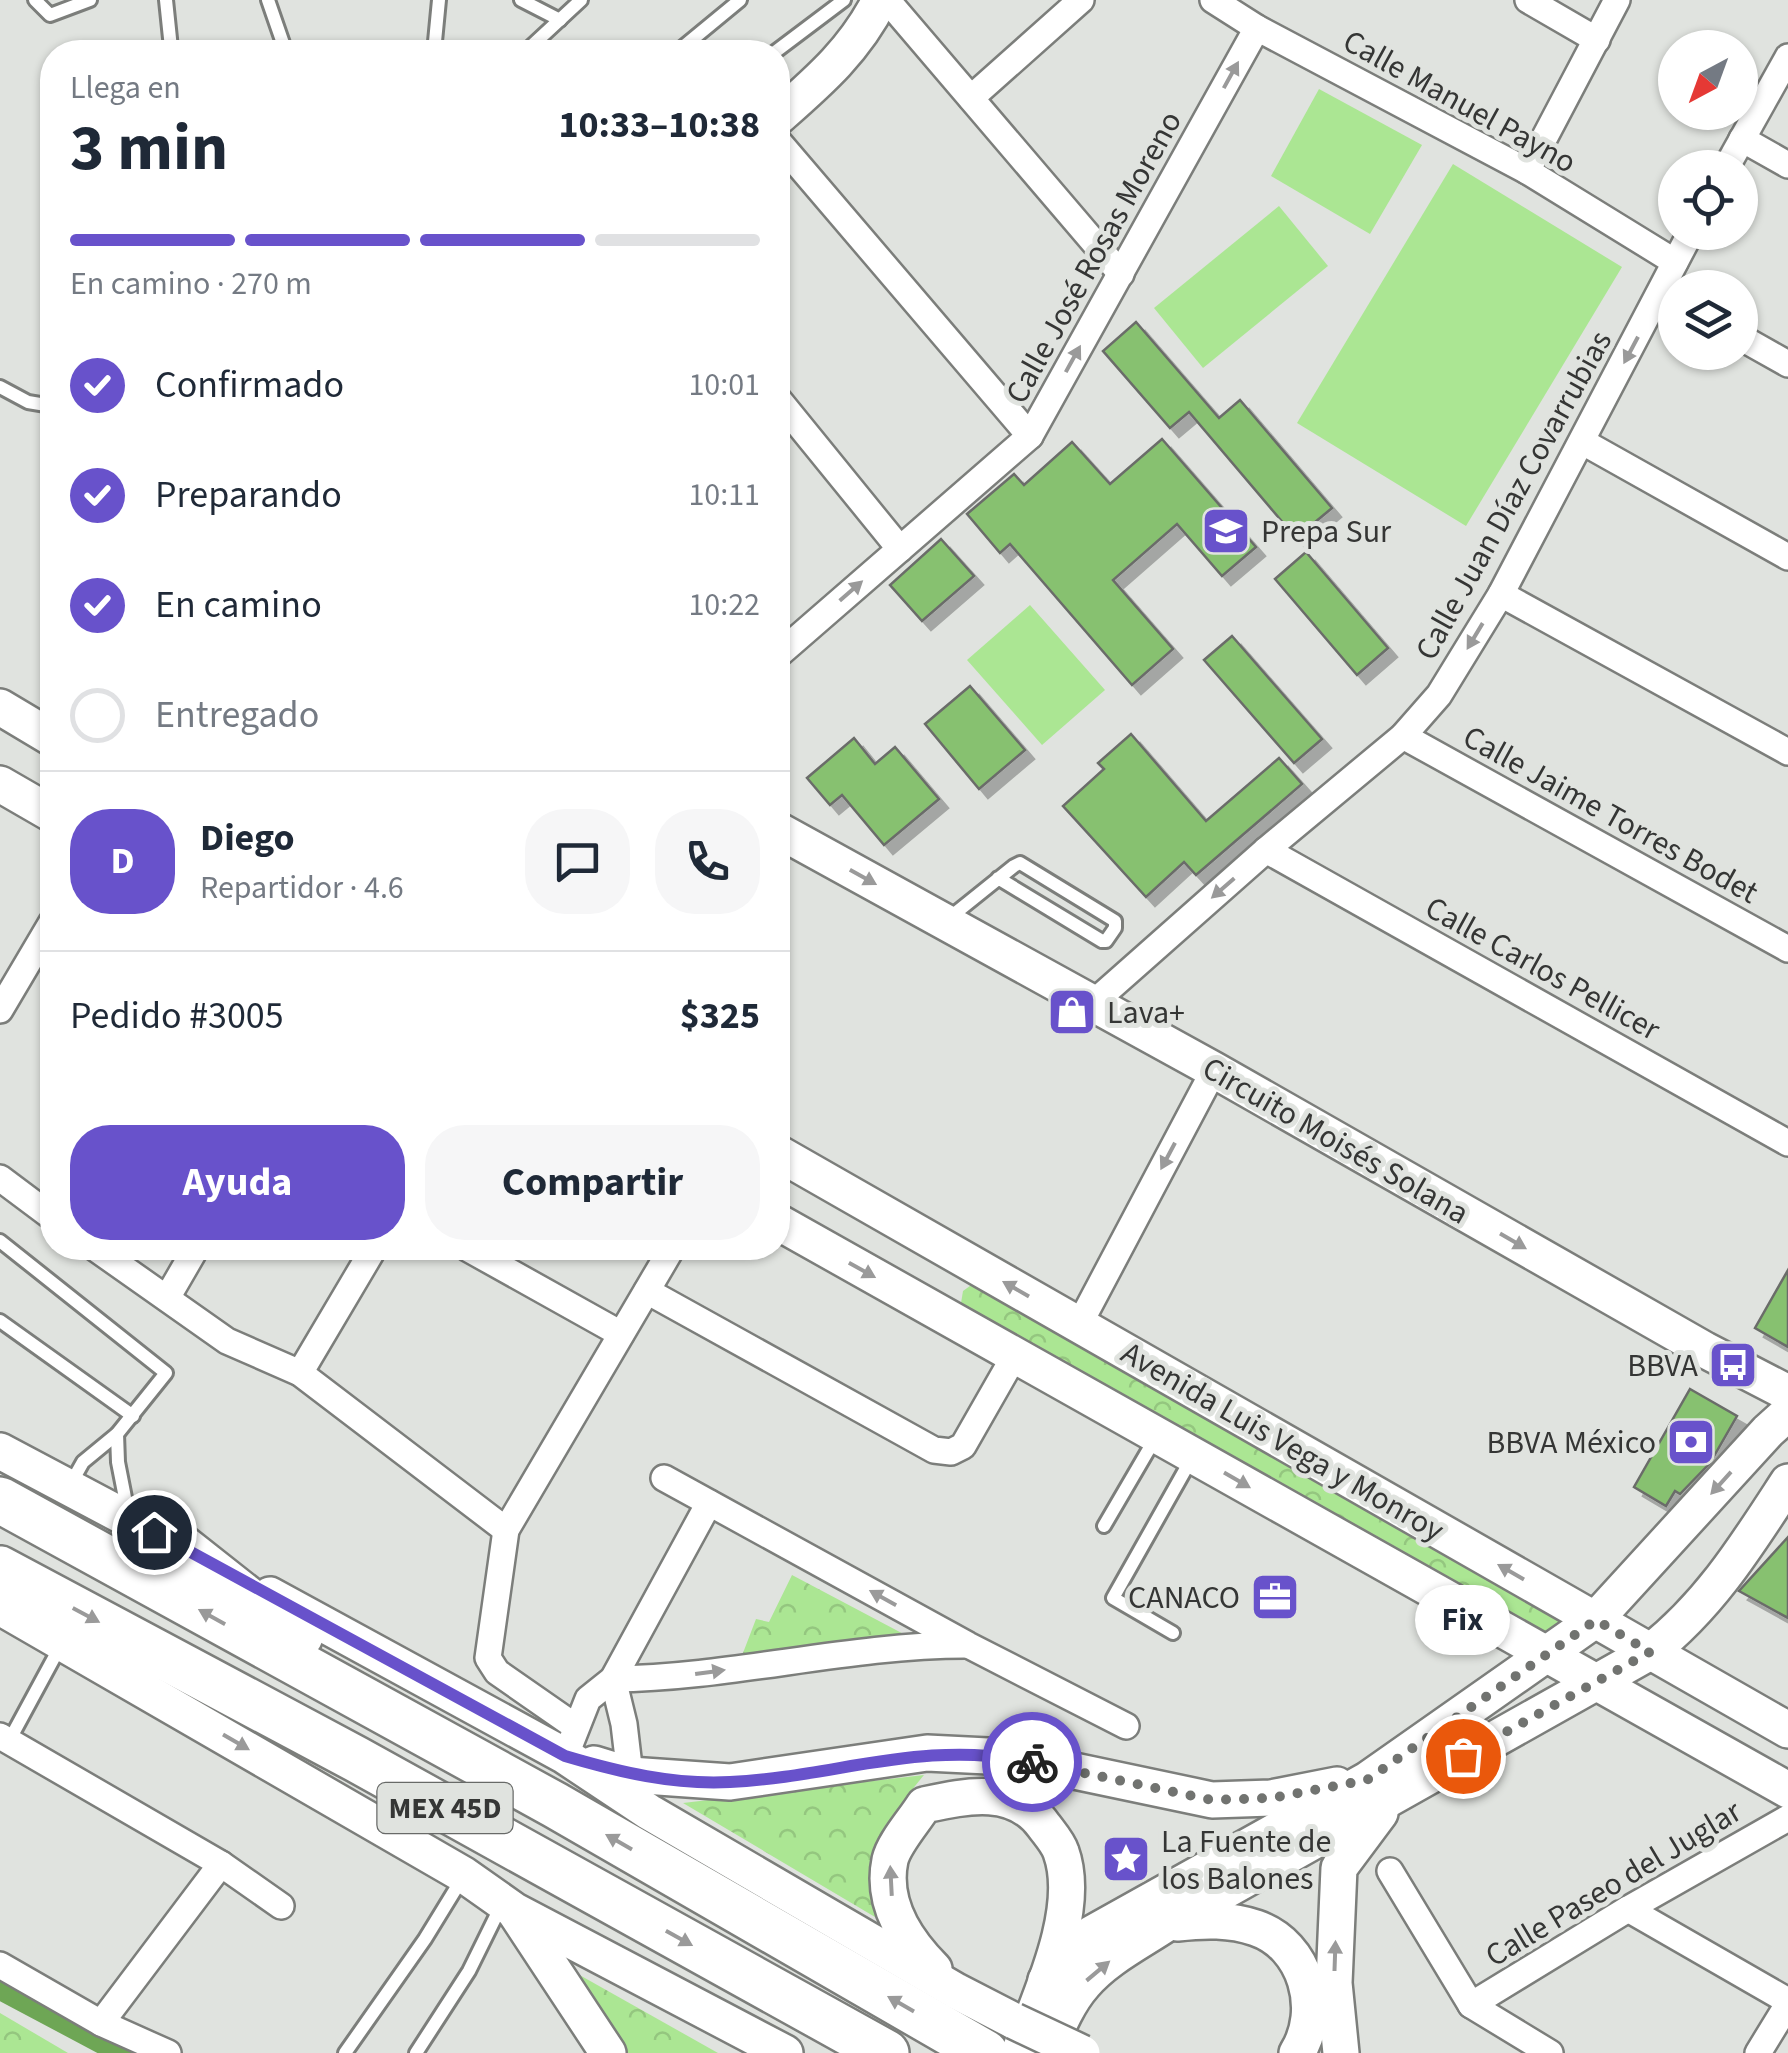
<!DOCTYPE html>
<html lang="es">
<head>
<meta charset="utf-8">
<style>
	body { margin:0; font-family:"Source Sans 3",sans-serif; background:#f6f6f7; color:#1f2937; height:100vh; display:flex; flex-direction:column; font-size:38px; white-space:nowrap }
	* { box-sizing:border-box; margin:0 }
	p { font-size:32px; color:#747a83 }
	.icon { flex:none; width:55px; height:55px; fill:none; stroke:currentColor; stroke-width:2; stroke-linecap:round; stroke-linejoin:round }
	.map { position:relative; flex:1; overflow:hidden }
	.sheet { position:absolute; left:40px; top:40px; width:750px; height:1220px; display:flex; flex-direction:column; background:#fff; border-radius:40px; box-shadow:0 2px 8px #0004 }
	.sheet>* { flex:none }
	.needle { width:65px; rotate:221deg }
	.buttons { position:absolute; left:1658px; top:30px; display:grid; gap:20px }
	.buttons a { display:grid; place-items:center; width:100px; height:100px; border-radius:50%; background:#fff; box-shadow:0 2px 8px #0004; font-size:50px }
	.pin { position:absolute; display:grid; place-items:center; width:85px; height:85px; color:#fff; margin:-42px; border:5px solid #fff; border-radius:50%; box-shadow:0 2px 10px #0007 }
	.courier { position:absolute; display:grid; place-items:center; width:100px; height:100px; margin:-50px; border:8px solid #6852cb; border-radius:50%; background:#fff; color:#222; box-shadow:0 2px 12px #0007 }
	.bubble { position:absolute; height:70px; border-radius:35px; background:#fff; box-shadow:0 2px 8px #0004; font-size:32px; font-weight:700; line-height:70px; text-align:center }
	.headline em { font-style:normal; font-weight:700 }
	.headline div { display:flex; flex-direction:column-reverse }
	.headline { display:flex; align-items:center; justify-content:space-between; height:170px; padding:0 30px }
	h1 { font-size:65px; font-weight:700; line-height:75px }
	.bar { display:grid; grid-template-columns:repeat(4,1fr); gap:15px 10px; align-content:center; height:120px; padding:0 30px }
	.bar i { height:12px; border-radius:8px; background:#e0e1e3 }
	.bar .selected { background:#6852cb }
	.bar p { grid-column:span 4 }
	.line { display:flex; align-items:center; gap:25px; padding:0 30px; border-top:2px solid #e0e1e3 }
	.line div { flex:1 }
	.round { display:grid; place-items:center; flex:none; width:105px; height:105px; border-radius:40px; background:#f6f6f7 }
	ol { padding:0 30px; list-style:none }
	li { display:flex; align-items:center; gap:30px; height:110px }
	li p { margin-inline-start:auto }
	li .icon { padding:10px; border-radius:50%; background:#6852cb; color:#fff; stroke-width:4 }
	li:last-child { color:#747a83 }
	li i { width:55px; height:55px; border:5px solid #e0e1e3; border-radius:50% }
	.primary-button { display:flex; gap:20px; margin-top:auto; padding:20px 30px }
	.primary-button a { flex:1; height:115px; border-radius:40px; background:#6852cb; color:#fff; font-size:40px; font-weight:700; line-height:115px; text-align:center }
	.primary-button a+a { background:#f6f6f7; color:#1f2937 }
	.map>svg:first-child { display:block }
</style>
</head>
<body>
<div class="map">
<svg width="1788" height="2053" viewBox="0 0 1788 2053">
	<defs>
		<pattern id="forest-crowns" width="20" height="18" patternUnits="userSpaceOnUse" patternTransform="scale(2.5)"><rect width="20" height="18" fill="#abe693"/><path d="M2 6a3 3 0 1 1 6 0M12 15a3 3 0 1 1 6 0" fill="none" stroke="#94c67f"/></pattern>
		<filter id="shadow"><feDropShadow dx="9" dy="9" stdDeviation="0" flood-color="#0004"/></filter>
	</defs>
	<rect width="100%" height="100%" fill="#e0e3df"/>
	<g fill="url(#forest-crowns)">
		<polygon points="974,1283 1554,1609 1567,1625 1545,1643 961,1303 963,1291"/>
		<polygon points="792,1575 913,1639 738,1666 756,1619 769,1622"/>
		<path d="M 924,1775 C 882,1825 877,1852 875,1917 L 683,1803 Z"/>
		<polygon points="576,1973 718,2053 625,2053"/>
		<polygon points="0,2013 68,2053 0,2053"/>
	</g>
	<g fill="#abe693">
		<polygon points="1319,89 1422,145 1370,234 1271,176"/>
		<polygon points="1453,164 1622,267 1466,526 1297,423"/>
		<polygon points="1279,206 1328,266 1203,368 1154,308"/>
		<polygon points="1030,605 1105,690 1042,745 967,660"/>
	</g>
	<g fill="none" stroke-linecap="round" stroke-linejoin="round">
		<polyline stroke="#6ea655" stroke-width="25" points="0,1987 124,2053"/>
	</g>
	<g fill="#87c16f" stroke="#6a6c69" stroke-width="2.5" filter="url(#shadow)">
		<polygon points="1136,322 1219,418 1240,400 1332,508 1296,538 1189,412 1170,428 1103,351"/>
		<polygon points="1162,439 1256,547 1222,576 1177,524 1113,580 1173,649 1132,685 1010,544 1000,553 967,514 1014,474 1024,485 1072,442 1110,484"/>
		<polygon points="941,539 974,576 922,621 890,585"/>
		<polygon points="1306,552 1388,648 1357,675 1275,579"/>
		<polygon points="1232,636 1322,739 1294,763 1204,660"/>
		<polygon points="970,686 1025,750 979,789 925,724"/>
		<polygon points="1131,734 1206,821 1279,758 1302,784 1196,875 1184,862 1146,897 1063,806 1104,769 1098,763"/>
		<polygon points="854,738 875,764 895,747 939,799 884,845 842,795 830,805 807,778"/>
		<polygon points="1788,1270 1788,1347 1755,1328"/>
		<polygon points="1690,1389 1737,1416 1710,1463 1680,1494 1675,1491 1666,1506 1634,1487"/>
		<polygon points="1788,1537 1788,1618 1739,1591"/>
	</g>
	<g fill="none" stroke-linecap="round" stroke-linejoin="round">
		<g stroke="#7c7e7b" stroke-width="18">
			<g id="lane">
				<polyline points="35,0 50,15 90,0"/>
				<polyline points="166,0 171,48"/>
				<polyline points="268,0 286,52"/>
				<polyline points="521,0 560,20"/>
				<polyline points="434,52 439,0"/>
				<polyline points="525,52 581,0"/>
				<polyline points="677,52 740,0"/>
				<polyline points="775,52 844,0"/>
				<polyline points="0,387 28,402 52,406"/>
				<polyline points="948,919 1014,866 1020,863 1115,921 1115,928 1106,941 1102,941 998,878"/>
				<polyline points="0,1241 166,1373 117,1434 83,1462 70,1485"/>
				<polyline points="0,1321 133,1416"/>
				<polyline points="117,1434 118,1462 128,1513"/>
				<polyline points="1104,1526 1156,1437"/>
				<polyline points="1173,1633 1113,1598 1193,1456"/>
				<polyline points="9,1741 62,1643"/>
				<polyline points="345,2053 425,1939 463,1877"/>
				<polyline points="416,2053 469,1971 502,1904"/>
			</g>
		</g>
		<g stroke="#7c7e7b" stroke-width="30">
			<g id="street">
				<polyline points="887,0 1121,274"/>
				<polyline points="1213,0 1257,28 1527,171 1675,262"/>
				<polyline points="1528,0 1597,40"/>
				<polyline points="971,98 1081,0"/>
				<polyline points="1742,139 1788,165"/>
				<polyline points="778,141 1030,436"/>
				<polyline points="1726,168 1788,57"/>
				<polyline points="1527,171 1617,0"/>
				<polyline points="1740,337 1788,364"/>
				<polyline points="778,399 900,549"/>
				<polyline points="1583,442 1788,557"/>
				<polyline points="1501,594 1788,752"/>
				<polyline points="778,655 1030,436 1257,28"/>
				<polyline points="1403,736 1788,949"/>
				<polyline points="1266,850 1788,1143"/>
				<polyline points="1092,1004 1266,850 1403,736 1439,695 1501,594 1691,232"/>
				<polyline points="0,1010 52,922"/>
				<polyline points="0,1178 52,1217"/>
				<polyline points="95,1248 227,1341 300,1373 506,1530"/>
				<polyline points="467,1248 621,1334"/>
				<polyline points="647,1291 934,1450 951,1452 963,1446 1015,1355"/>
				<polyline points="167,1298 196,1248"/>
				<polyline points="1079,1325 1214,1070"/>
				<polyline points="300,1373 374,1248"/>
				<polyline points="664,1478 968,1645 1126,1726"/>
				<path d="M 613,1679 C 731,1678 847,1645 966,1645"/>
				<polyline points="613,1679 624,1724 630,1775"/>
				<polyline points="576,1727 497,1672 488,1658 506,1530 672,1248"/>
				<polyline points="0,1736 221,1864 281,1906"/>
				<polyline points="571,1742 588,1699 613,1679 709,1503"/>
				<polyline points="1390,1871 1471,2005 1550,2053"/>
				<polyline points="1628,1909 1788,2001"/>
				<polyline points="0,1965 101,2023 168,2053"/>
				<polyline points="1471,2005 1628,1909 1788,1818"/>
				<polyline points="101,2023 221,1864"/>
				<polyline points="1758,2053 1788,2004"/>
			</g>
		</g>
		<g stroke="#7c7e7b" stroke-width="40">
			<g id="secondary">
				<path d="M 778,117 C 819,81 855,50 880,0"/>
				<polyline points="0,707 52,738"/>
				<polyline points="0,784 52,814"/>
				<polyline points="778,830 1214,1070 1705,1350 1788,1393"/>
				<polyline points="778,1153 1788,1730"/>
				<polyline points="778,1222 1788,1790"/>
				<polyline points="0,1451 198,1556"/>
				<polyline points="270,1595 565,1756 649,1812 956,1991 1014,2021"/>
				<polyline points="0,1607 464,1875 515,1911 785,2053"/>
				<polyline points="594,1764 630,1775 730,1782 927,1753 1008,1757 1212,1800 1271,1798 1337,1785"/>
				<polyline points="515,1912 608,2053"/>
				<path d="M 1177,1923 C 1204,1920 1230,1919 1256,1928 C 1306,1945 1324,2010 1297,2053"/>
				<path d="M 934,1969 C 905,1940 881,1903 890,1860 C 894,1843 914,1821 924,1805 C 966,1796 1015,1785 1044,1826 C 1050,1834 1058,1843 1061,1852 C 1082,1910 1039,1998 1019,2053"/>
				<polyline points="1046,1980 1091,1934 1367,1780 1595,1620 1768,1431 1788,1413"/>
				<path d="M 1047,2053 C 1057,2029 1067,2003 1084,1984 C 1105,1959 1139,1942 1166,1924 L 1650,1652 C 1710,1605 1747,1545 1788,1482"/>
				<polyline points="1341,2053 1334,1983 1339,1868 1380,1813"/>
			</g>
		</g>
		<g stroke="#7c7e7b" stroke-width="50">
			<g id="highway">
				<polyline points="0,1500 555,1805 985,2053"/>
				<polyline points="178,1545 277,1623 300,1636"/>
				<polyline points="0,1569 356,1759 886,2053"/>
			</g>
		</g>
		<use href="#lane" stroke="#fff" stroke-width="12"/>
		<use href="#street" stroke="#fff" stroke-width="25"/>
		<use href="#secondary" stroke="#fff" stroke-width="35"/>
		<use href="#highway" stroke="#fff" stroke-width="45"/>
		<g stroke="#7c7e7b" stroke-width="40" stroke-linecap="butt">
			<polyline id="secondary-bridge" points="1014,2021 1082,2053"/>
		</g>
		<use href="#secondary-bridge" stroke="#fff" stroke-width="35"/>
	</g>
	<defs><path id="oneway-solid" d="M-6-.8H1V-3.2L6.5 0L1 3.2V.8H-6Z" transform="scale(2.5)"/></defs>
	<g fill="#9a9a9a">
		<use href="#oneway-solid" transform="translate(1231 75) rotate(-61)"/>
		<use href="#oneway-solid" transform="translate(1631 350) rotate(118)"/>
		<use href="#oneway-solid" transform="translate(1073 359) rotate(-61)"/>
		<use href="#oneway-solid" transform="translate(851 591) rotate(-41)"/>
		<use href="#oneway-solid" transform="translate(1475 636) rotate(121)"/>
		<use href="#oneway-solid" transform="translate(863 877) rotate(29)"/>
		<use href="#oneway-solid" transform="translate(1223 888) rotate(139)"/>
		<use href="#oneway-solid" transform="translate(1168 1156) rotate(118)"/>
		<use href="#oneway-solid" transform="translate(1513 1241) rotate(30)"/>
		<use href="#oneway-solid" transform="translate(862 1270) rotate(29)"/>
		<use href="#oneway-solid" transform="translate(1016 1289) rotate(-150)"/>
		<use href="#oneway-solid" transform="translate(1237 1480) rotate(30)"/>
		<use href="#oneway-solid" transform="translate(1721 1483) rotate(132)"/>
		<use href="#oneway-solid" transform="translate(1511 1572) rotate(-150)"/>
		<use href="#oneway-solid" transform="translate(883 1598) rotate(-151)"/>
		<use href="#oneway-solid" transform="translate(86 1615) rotate(28)"/>
		<use href="#oneway-solid" transform="translate(212 1617) rotate(-151)"/>
		<use href="#oneway-solid" transform="translate(710 1672) rotate(-8)"/>
		<use href="#oneway-solid" transform="translate(236 1742) rotate(30)"/>
		<use href="#oneway-solid" transform="translate(619 1842) rotate(-150)"/>
		<use href="#oneway-solid" transform="translate(891 1881) rotate(-93)"/>
		<use href="#oneway-solid" transform="translate(679 1938) rotate(29)"/>
		<use href="#oneway-solid" transform="translate(1335 1956) rotate(-88)"/>
		<use href="#oneway-solid" transform="translate(1098 1971) rotate(-40)"/>
		<use href="#oneway-solid" transform="translate(901 2004) rotate(-150)"/>
	</g>
	<g fill="none" stroke-linecap="round" stroke-linejoin="round">
		<polyline stroke="#717370" stroke-width="10" stroke-dasharray="0 18" points="1032,1762 1212,1800 1272,1798 1367,1780 1596,1620 1650,1652 1463,1756"/>
		<path stroke="#6852cb" stroke-width="12" d="M 154,1532 L 565,1756 C 619,1772 673,1785 730,1782 C 835,1777 923,1739 1032,1762"/>
	</g>
	<defs>
		<g id="school-square" transform="scale(2.5)"><rect x="-9" y="-9" width="18" height="18" rx="4" fill="#6852cb" stroke="#e0e3df"/><path d="M0-5L7-2L0 1L-7-2ZM-4 1L0 2.5L4 1V4Q0 6-4 4Z" fill="#fff"/></g>
		<g id="shop-square" transform="scale(2.5)"><rect x="-9" y="-9" width="18" height="18" rx="4" fill="#6852cb" stroke="#e0e3df"/><path d="M-5-2.5h2.3a2.7 3.5 0 0 1 5.4 0H5L5.5 6h-11ZM-1.5-2.5h3a1.5 2.3 0 0 0-3 0Z" fill="#fff"/></g>
		<g id="bus-square" transform="scale(2.5)"><rect x="-9" y="-9" width="18" height="18" rx="4" fill="#6852cb" stroke="#e0e3df"/><path d="M-5-6H5V4H4V6H2V4H-2V6H-4V4H-5ZM-3.5-4V0h7V-4ZM-3.5 1.2v1.5H-2V1.2ZM2 1.2v1.5H3.5V1.2Z" fill="#fff"/></g>
		<g id="bank-square" transform="scale(2.5)"><rect x="-9" y="-9" width="18" height="18" rx="4" fill="#6852cb" stroke="#e0e3df"/><path d="M-6-4H6V4H-6ZM0-2.3a2.3 2.3 0 1 0 0 4.6a2.3 2.3 0 1 0 0-4.6Z" fill="#fff"/></g>
		<g id="office-square" transform="scale(2.5)"><rect x="-9" y="-9" width="18" height="18" rx="4" fill="#6852cb" stroke="#e0e3df"/><path d="M-6-3h4V-5.5h4V-3h4V5H-6ZM-1-4.5V-3h2v-1.5ZM-6 0V1H6V0Z" fill="#fff"/></g>
		<g id="sight-square" transform="scale(2.5)"><rect x="-9" y="-9" width="18" height="18" rx="4" fill="#6852cb" stroke="#e0e3df"/><path d="M0-6L1.8-2.2L6-1.7L2.9 1.2L3.7 5.4L0 3.3L-3.7 5.4L-2.9 1.2L-6-1.7L-1.8-2.2Z" fill="#fff"/></g>
	</defs>
	<g fill-rule="evenodd">
		<use href="#school-square" x="1226" y="531"/>
		<use href="#shop-square" x="1072" y="1012"/>
		<use href="#bus-square" x="1733" y="1365"/>
		<use href="#bank-square" x="1691" y="1442"/>
		<use href="#office-square" x="1275" y="1597"/>
		<use href="#sight-square" x="1126" y="1859"/>
	</g>
	<g text-anchor="middle" stroke-width="10" stroke-linejoin="round" paint-order="stroke">
		<rect fill="#e0e3df" stroke="#686a68" stroke-width="2.5" x="377.5" y="1783" width="135" height="50" rx="8"/>
		<g font-size="30" font-weight="bold" fill="#353635">
			<text x="445" y="1818">MEX 45D</text>
		</g>
		<g font-size="32" fill="#353635" stroke="#e0e3df">
			<text transform="translate(1460 101) rotate(29)" y="11">Calle Manuel Payno</text>
			<text transform="translate(1093 257) rotate(-61)" y="11">Calle José Rosas Moreno</text>
			<text transform="translate(1513 495) rotate(-61)" y="11">Calle Juan Díaz Covarrubias</text>
			<text transform="translate(1611 814) rotate(29)" y="11">Calle Jaime Torres Bodet</text>
			<text transform="translate(1543 968) rotate(29)" y="11">Calle Carlos Pellicer</text>
			<text transform="translate(1336 1140) rotate(30)" y="11">Circuito Moisés Solana</text>
			<text transform="translate(1283 1441) rotate(30)" y="11">Avenida Luis Vega y Monroy</text>
			<text transform="translate(1613 1883) rotate(-31)" y="11">Calle Paseo del Juglar</text>
		</g>
		<g font-size="32" fill="#353635" stroke="#e0e3df" text-anchor="start">
			<text x="1261" y="542">Prepa Sur</text>
			<text x="1107" y="1023">Lava+</text>
			<text x="1698" y="1376" text-anchor="end">BBVA</text>
			<text x="1656" y="1453" text-anchor="end">BBVA México</text>
			<text x="1240" y="1608" text-anchor="end">CANACO</text>
			<text x="1161" y="1852">La Fuente de<tspan x="1161" dy="37">los Balones</tspan></text>
		</g>
	</g>
</svg>
<div class="buttons">
<a><svg class="needle" viewBox="-14 -14 28 28"><path d="M0-13l5 13h-10z" fill="#e53935"/><path d="M0 13l5-13h-10z" fill="#747a83"/></svg></a>
<a><svg class="icon" aria-label="locate" viewBox="0 0 24 24"><circle cx="12" cy="12" r="6"/><path d="M12 2v4M12 18v4M2 12h4M18 12h4"/></svg></a>
<a><svg class="icon" aria-label="layers" viewBox="0 0 24 24"><path d="M12 4l9 5-9 5-9-5zM3 14l9 5 9-5"/></svg></a>
</div>
<div class="pin" style="left:1463px;top:1756px;background:#ea580c"><svg class="icon" aria-label="bag" viewBox="0 0 24 24"><path d="M5 8h14l-1 12H6zM9 8a3 3 0 0 1 6 0"/></svg></div>
<div class="pin" style="left:154px;top:1532px;background:#1f2937"><svg class="icon" aria-label="home" viewBox="0 0 24 24"><path d="M3 11l9-7 9 7M6 9v11h12V9"/></svg></div>
<div class="courier" style="left:1032px;top:1762px"><svg class="icon" aria-label="bike" viewBox="0 0 24 24"><circle cx="6" cy="16" r="4"/><circle cx="18" cy="16" r="4"/><path d="M6 16l4-8h5l3 8M10 8l3 8H6M13 5h3"/></svg></div>
<div class="bubble" style="left:1415px;top:1585px;width:95px">Fix</div>
<section class="sheet">
<div class="headline"><div><h1>3 min</h1><p>Llega en</p></div><em>10:33–10:38</em></div>
<div class="bar"><i class="selected"></i><i class="selected"></i><i class="selected"></i><i></i><p>En camino · 270 m</p></div>
<ol>
<li><svg class="icon" aria-label="check" viewBox="0 0 24 24"><path d="M5 12l5 5 9-10"/></svg>Confirmado<p>10:01</p></li>
<li><svg class="icon" aria-label="check" viewBox="0 0 24 24"><path d="M5 12l5 5 9-10"/></svg>Preparando<p>10:11</p></li>
<li><svg class="icon" aria-label="check" viewBox="0 0 24 24"><path d="M5 12l5 5 9-10"/></svg>En camino<p>10:22</p></li>
<li><i></i>Entregado</li>
</ol>
<div class="line" style="height:180px"><b class="round" style="background:#6852cb;color:#fff">D</b><div><b>Diego</b><p>Repartidor · 4.6</p></div><a class="round"><svg class="icon" aria-label="chat" viewBox="0 0 24 24"><path d="M4 5h16v11H9l-5 4z"/></svg></a><a class="round"><svg class="icon" aria-label="phone" viewBox="0 0 24 24"><path d="M5 4h4l2 5-3 2q2 4 5 5l2-3 5 2v4C11 20 4 13 5 4z"/></svg></a></div>
<div class="line" style="height:130px"><div>Pedido #3005</div><b>$325</b></div>
<div class="primary-button"><a>Ayuda</a><a>Compartir</a></div>
</section>
</div>
</body>
</html>
